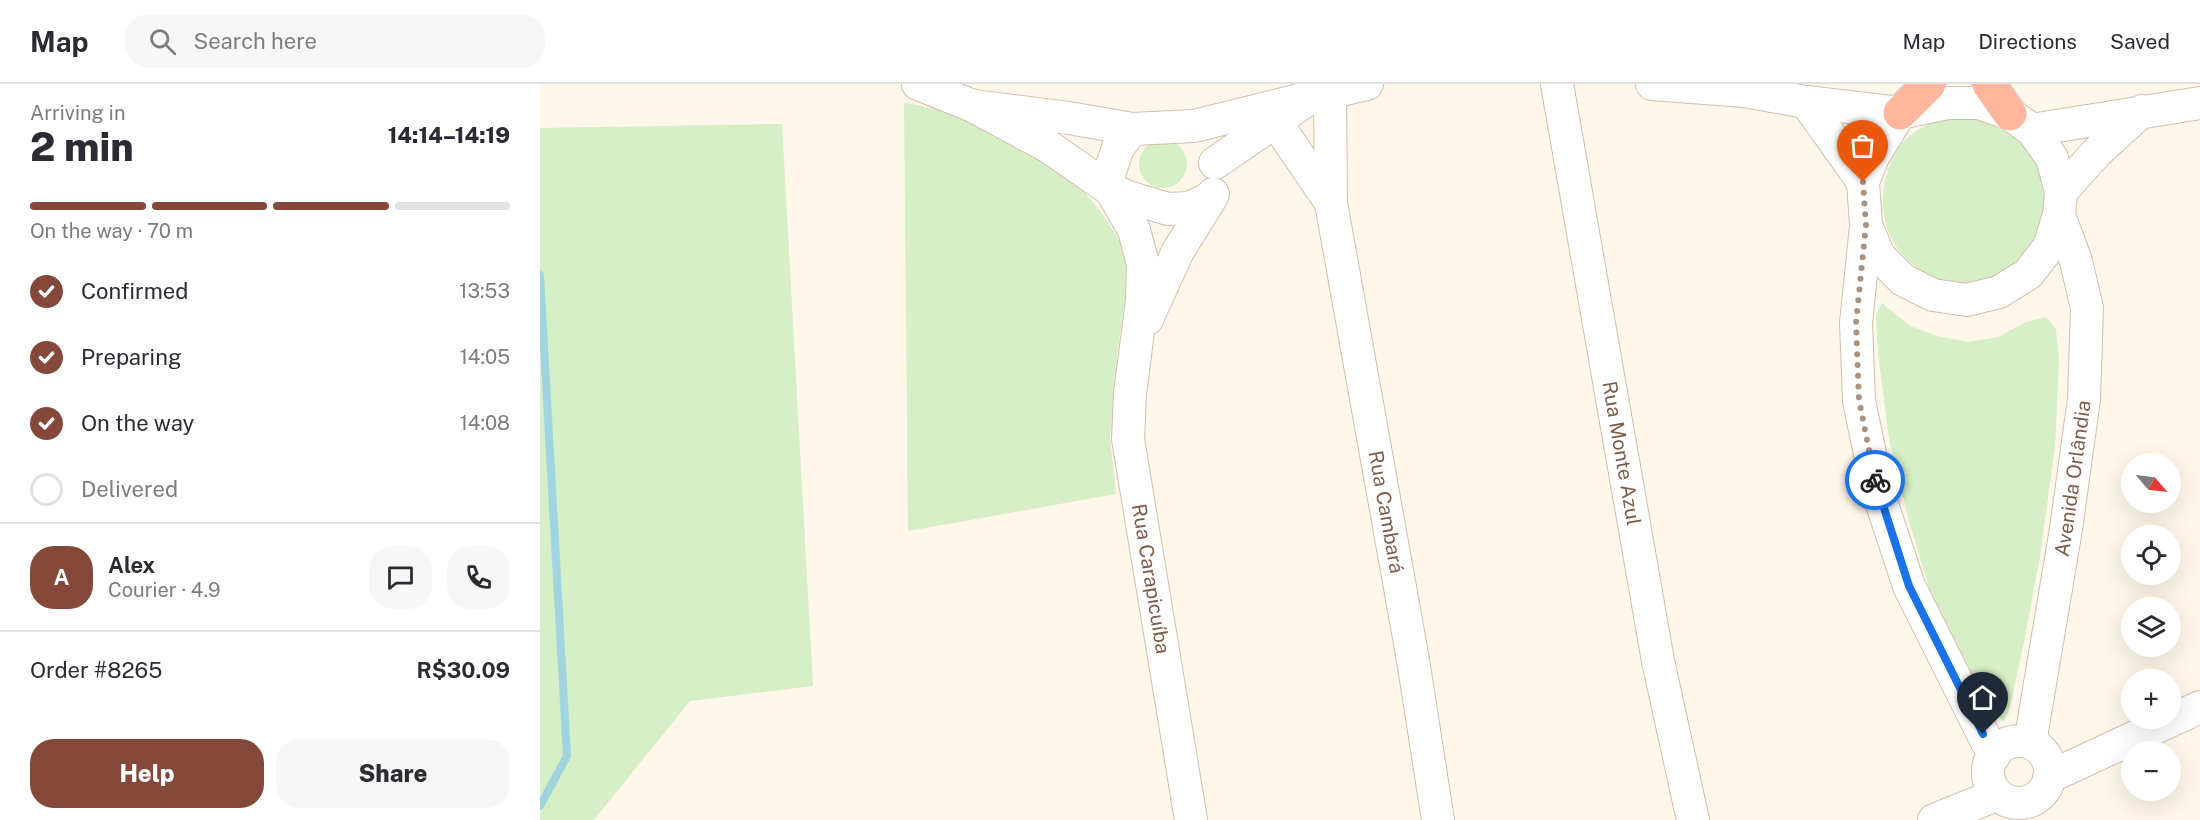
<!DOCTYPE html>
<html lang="en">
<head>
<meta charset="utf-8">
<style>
	body { margin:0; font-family:"Public Sans",sans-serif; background:#f7f7f7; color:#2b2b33; height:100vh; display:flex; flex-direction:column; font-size:22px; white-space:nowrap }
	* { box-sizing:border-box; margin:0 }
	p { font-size:20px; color:#7c7c81 }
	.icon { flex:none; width:33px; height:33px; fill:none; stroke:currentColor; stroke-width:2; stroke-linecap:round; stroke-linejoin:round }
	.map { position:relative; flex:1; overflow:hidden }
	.side { display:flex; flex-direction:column; background:#fff; width:540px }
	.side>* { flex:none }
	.needle { width:39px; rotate:118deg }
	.fabs { position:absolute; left:1581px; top:369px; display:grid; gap:12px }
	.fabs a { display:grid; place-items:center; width:60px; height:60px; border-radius:50%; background:#fff; box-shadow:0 6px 24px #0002; font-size:30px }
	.pin { position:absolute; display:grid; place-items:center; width:51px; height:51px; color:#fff; margin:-62px -26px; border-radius:50% 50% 50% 0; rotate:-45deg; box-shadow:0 0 6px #0007 }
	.pin .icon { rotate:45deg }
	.courier { position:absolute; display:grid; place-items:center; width:60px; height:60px; margin:-30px; border:4px solid #1a73e8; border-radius:50%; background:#fff; color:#222; box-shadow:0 2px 8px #0007 }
	.summary em { font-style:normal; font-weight:800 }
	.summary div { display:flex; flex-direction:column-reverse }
	.summary { display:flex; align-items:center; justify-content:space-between; height:102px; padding:0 30px }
	h1 { font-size:39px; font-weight:800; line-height:45px }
	.bar { display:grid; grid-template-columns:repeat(4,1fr); gap:9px 6px; align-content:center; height:72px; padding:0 30px }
	.bar i { height:8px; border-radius:4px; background:#e1e1e2 }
	.bar .active { background:#85493b }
	.bar p { grid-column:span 4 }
	.line { display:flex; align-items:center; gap:15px; padding:0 30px; border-top:2px solid #e1e1e2 }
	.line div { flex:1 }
	.round { display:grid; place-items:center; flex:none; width:63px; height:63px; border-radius:24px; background:#f7f7f7 }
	ol { padding:0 30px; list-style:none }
	li { display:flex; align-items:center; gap:18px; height:66px }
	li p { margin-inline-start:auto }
	li .icon { padding:6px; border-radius:50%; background:#85493b; color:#fff; stroke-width:4 }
	li:last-child { color:#7c7c81 }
	li i { width:33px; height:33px; border:3px solid #e1e1e2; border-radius:50% }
	.primary-button { display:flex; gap:12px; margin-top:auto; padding:12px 30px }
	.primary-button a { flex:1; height:69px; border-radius:24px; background:#85493b; color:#fff; font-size:24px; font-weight:800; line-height:69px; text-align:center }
	.primary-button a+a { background:#f7f7f7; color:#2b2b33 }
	header { display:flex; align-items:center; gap:36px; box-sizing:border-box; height:84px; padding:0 30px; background:#fff; border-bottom:2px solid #e1e1e2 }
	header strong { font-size:28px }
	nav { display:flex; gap:33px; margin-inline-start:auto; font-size:21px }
	.search { width:420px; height:54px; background:#f7f7f7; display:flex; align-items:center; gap:15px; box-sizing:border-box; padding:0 21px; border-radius:24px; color:#7c7c81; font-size:22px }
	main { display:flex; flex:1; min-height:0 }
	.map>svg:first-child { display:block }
</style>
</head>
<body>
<header>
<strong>Map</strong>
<div class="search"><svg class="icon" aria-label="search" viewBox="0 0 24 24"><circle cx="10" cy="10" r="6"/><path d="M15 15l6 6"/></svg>Search here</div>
<nav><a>Map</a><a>Directions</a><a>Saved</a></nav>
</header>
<main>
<section class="side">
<div class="summary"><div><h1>2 min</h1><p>Arriving in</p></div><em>14:14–14:19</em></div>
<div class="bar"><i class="active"></i><i class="active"></i><i class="active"></i><i></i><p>On the way · 70 m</p></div>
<ol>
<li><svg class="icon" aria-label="check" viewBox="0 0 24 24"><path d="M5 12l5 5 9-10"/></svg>Confirmed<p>13:53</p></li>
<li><svg class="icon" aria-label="check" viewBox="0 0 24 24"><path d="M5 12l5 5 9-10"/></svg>Preparing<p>14:05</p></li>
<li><svg class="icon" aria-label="check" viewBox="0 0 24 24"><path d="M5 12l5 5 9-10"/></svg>On the way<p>14:08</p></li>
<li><i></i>Delivered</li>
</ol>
<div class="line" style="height:108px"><b class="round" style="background:#85493b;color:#fff">A</b><div><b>Alex</b><p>Courier · 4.9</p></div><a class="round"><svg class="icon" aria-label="chat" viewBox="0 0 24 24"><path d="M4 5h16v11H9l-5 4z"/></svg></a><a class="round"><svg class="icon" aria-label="phone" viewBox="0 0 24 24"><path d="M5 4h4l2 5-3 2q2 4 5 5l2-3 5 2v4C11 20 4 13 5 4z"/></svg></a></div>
<div class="line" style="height:78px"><div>Order #8265</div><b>R$30.09</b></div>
<div class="primary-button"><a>Help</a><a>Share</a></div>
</section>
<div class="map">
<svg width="1660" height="736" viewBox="0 0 1660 736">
	<rect width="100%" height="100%" fill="#fef7ea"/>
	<g fill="#d6efc6">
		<polygon points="364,18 408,28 446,40 508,76 539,102 561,128 582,160 588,187 585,218 578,263 570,354 576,410 368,447"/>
		<path d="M 1420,30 L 1476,45 L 1510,93 L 1505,151 C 1495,161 1474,187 1463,193 C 1451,199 1435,201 1422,200 C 1369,195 1331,148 1346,94 C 1349,80 1356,65 1367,54 C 1382,40 1401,35 1420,30 Z"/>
		<polygon points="242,40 273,602 150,617 54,736 0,736 0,44"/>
		<circle cx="623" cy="80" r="24"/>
		<polygon points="1342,219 1370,242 1397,252 1428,258 1458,253 1486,238 1506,233 1516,245 1519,277 1515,363 1500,473 1484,558 1469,627 1464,638 1456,631 1429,593 1392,514 1369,437 1349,355 1338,269 1336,231"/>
	</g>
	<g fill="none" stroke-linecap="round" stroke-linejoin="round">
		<polyline stroke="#a0d4de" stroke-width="8" points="0,722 27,672 0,191"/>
		<g stroke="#d3bead" stroke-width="34">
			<g id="minor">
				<polyline points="378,0 433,22 509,63 571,106 588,113 628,125 649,124 671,114"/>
				<path id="s1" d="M 1017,0 L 1118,577 L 1153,736"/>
				<polyline points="1112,0 1204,7 1266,18 1360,29 1407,19 1439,19 1470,30 1492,46 1512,74 1521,108 1519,131 1509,163 1488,190 1459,208 1427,216 1393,211 1363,196 1339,172 1326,141 1323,98 1333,73 1360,29"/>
				<polyline points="771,13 827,0"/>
				<polyline points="1266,18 1323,98"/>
				<polyline points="433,22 529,34 592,45 654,42 771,13 675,79"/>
				<polyline points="735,37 791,119 790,8"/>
				<path id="s2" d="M 592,45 L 578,64 L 569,90 L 571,106 L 594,146 L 603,180 L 602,216 L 590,310 L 588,355 L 651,736"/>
				<polyline points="1492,46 1660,19"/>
				<polyline points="1521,108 1557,68 1602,27"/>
				<path id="s3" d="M 791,119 L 873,576 L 898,736"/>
				<polyline points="1326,142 1316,239 1319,317 1338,408 1369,502 1454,672"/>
				<polyline points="607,235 638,167 671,114 673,110"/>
				<circle cx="1479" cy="688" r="31"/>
				<path id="s4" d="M 1490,659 L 1526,445 L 1544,315 L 1547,224 L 1536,177 L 1519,131"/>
				<polyline points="1509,693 1660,623"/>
				<polyline points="1394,736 1456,711"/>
			</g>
		</g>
		<g stroke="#ddd5d0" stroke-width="36">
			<g id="highway">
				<polyline points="1449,0 1470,30"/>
				<polyline points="1360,29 1389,0"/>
			</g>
		</g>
		<use href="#minor" stroke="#fff" stroke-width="32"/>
		<use href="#highway" stroke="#feb69c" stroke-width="33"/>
	</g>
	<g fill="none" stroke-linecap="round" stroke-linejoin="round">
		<polyline stroke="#aa9281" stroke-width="6" stroke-dasharray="0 10.8" points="1323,98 1326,141 1316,239 1319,316 1335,396"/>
		<polyline stroke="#1a73e8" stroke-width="8" points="1335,396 1369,502 1443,650"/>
	</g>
	<g text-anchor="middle" stroke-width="4.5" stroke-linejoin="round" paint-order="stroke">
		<g font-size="20" fill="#7d5c49" stroke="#fffaf2">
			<text dy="7" stroke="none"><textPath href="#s1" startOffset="375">Rua Monte Azul</textPath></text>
			<text dy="7" stroke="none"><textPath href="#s4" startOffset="268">Avenida Orlândia</textPath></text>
			<text dy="7" stroke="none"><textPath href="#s3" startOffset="314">Rua Cambará</textPath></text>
			<text dy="7" stroke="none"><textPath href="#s2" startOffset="466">Rua Carapicuíba</textPath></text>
		</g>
	</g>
</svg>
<div class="fabs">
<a><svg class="needle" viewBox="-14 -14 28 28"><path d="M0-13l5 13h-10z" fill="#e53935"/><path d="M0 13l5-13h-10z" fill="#7c7c81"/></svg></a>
<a><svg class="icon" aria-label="locate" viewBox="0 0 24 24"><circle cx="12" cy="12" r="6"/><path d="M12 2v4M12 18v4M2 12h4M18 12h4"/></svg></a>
<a><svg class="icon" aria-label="layers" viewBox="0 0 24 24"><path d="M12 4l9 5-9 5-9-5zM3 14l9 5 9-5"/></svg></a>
<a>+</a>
<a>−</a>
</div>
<div class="pin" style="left:1323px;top:98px;background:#ea580c"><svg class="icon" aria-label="bag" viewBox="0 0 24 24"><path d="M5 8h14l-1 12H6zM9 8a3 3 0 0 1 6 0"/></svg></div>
<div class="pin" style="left:1443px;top:650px;background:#1f2937"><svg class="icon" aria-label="home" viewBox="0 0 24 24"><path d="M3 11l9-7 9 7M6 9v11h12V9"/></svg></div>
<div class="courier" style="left:1335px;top:396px"><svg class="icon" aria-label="bike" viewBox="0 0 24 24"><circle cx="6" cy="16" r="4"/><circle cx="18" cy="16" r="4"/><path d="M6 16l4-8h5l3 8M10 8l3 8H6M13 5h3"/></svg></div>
</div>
</main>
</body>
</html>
